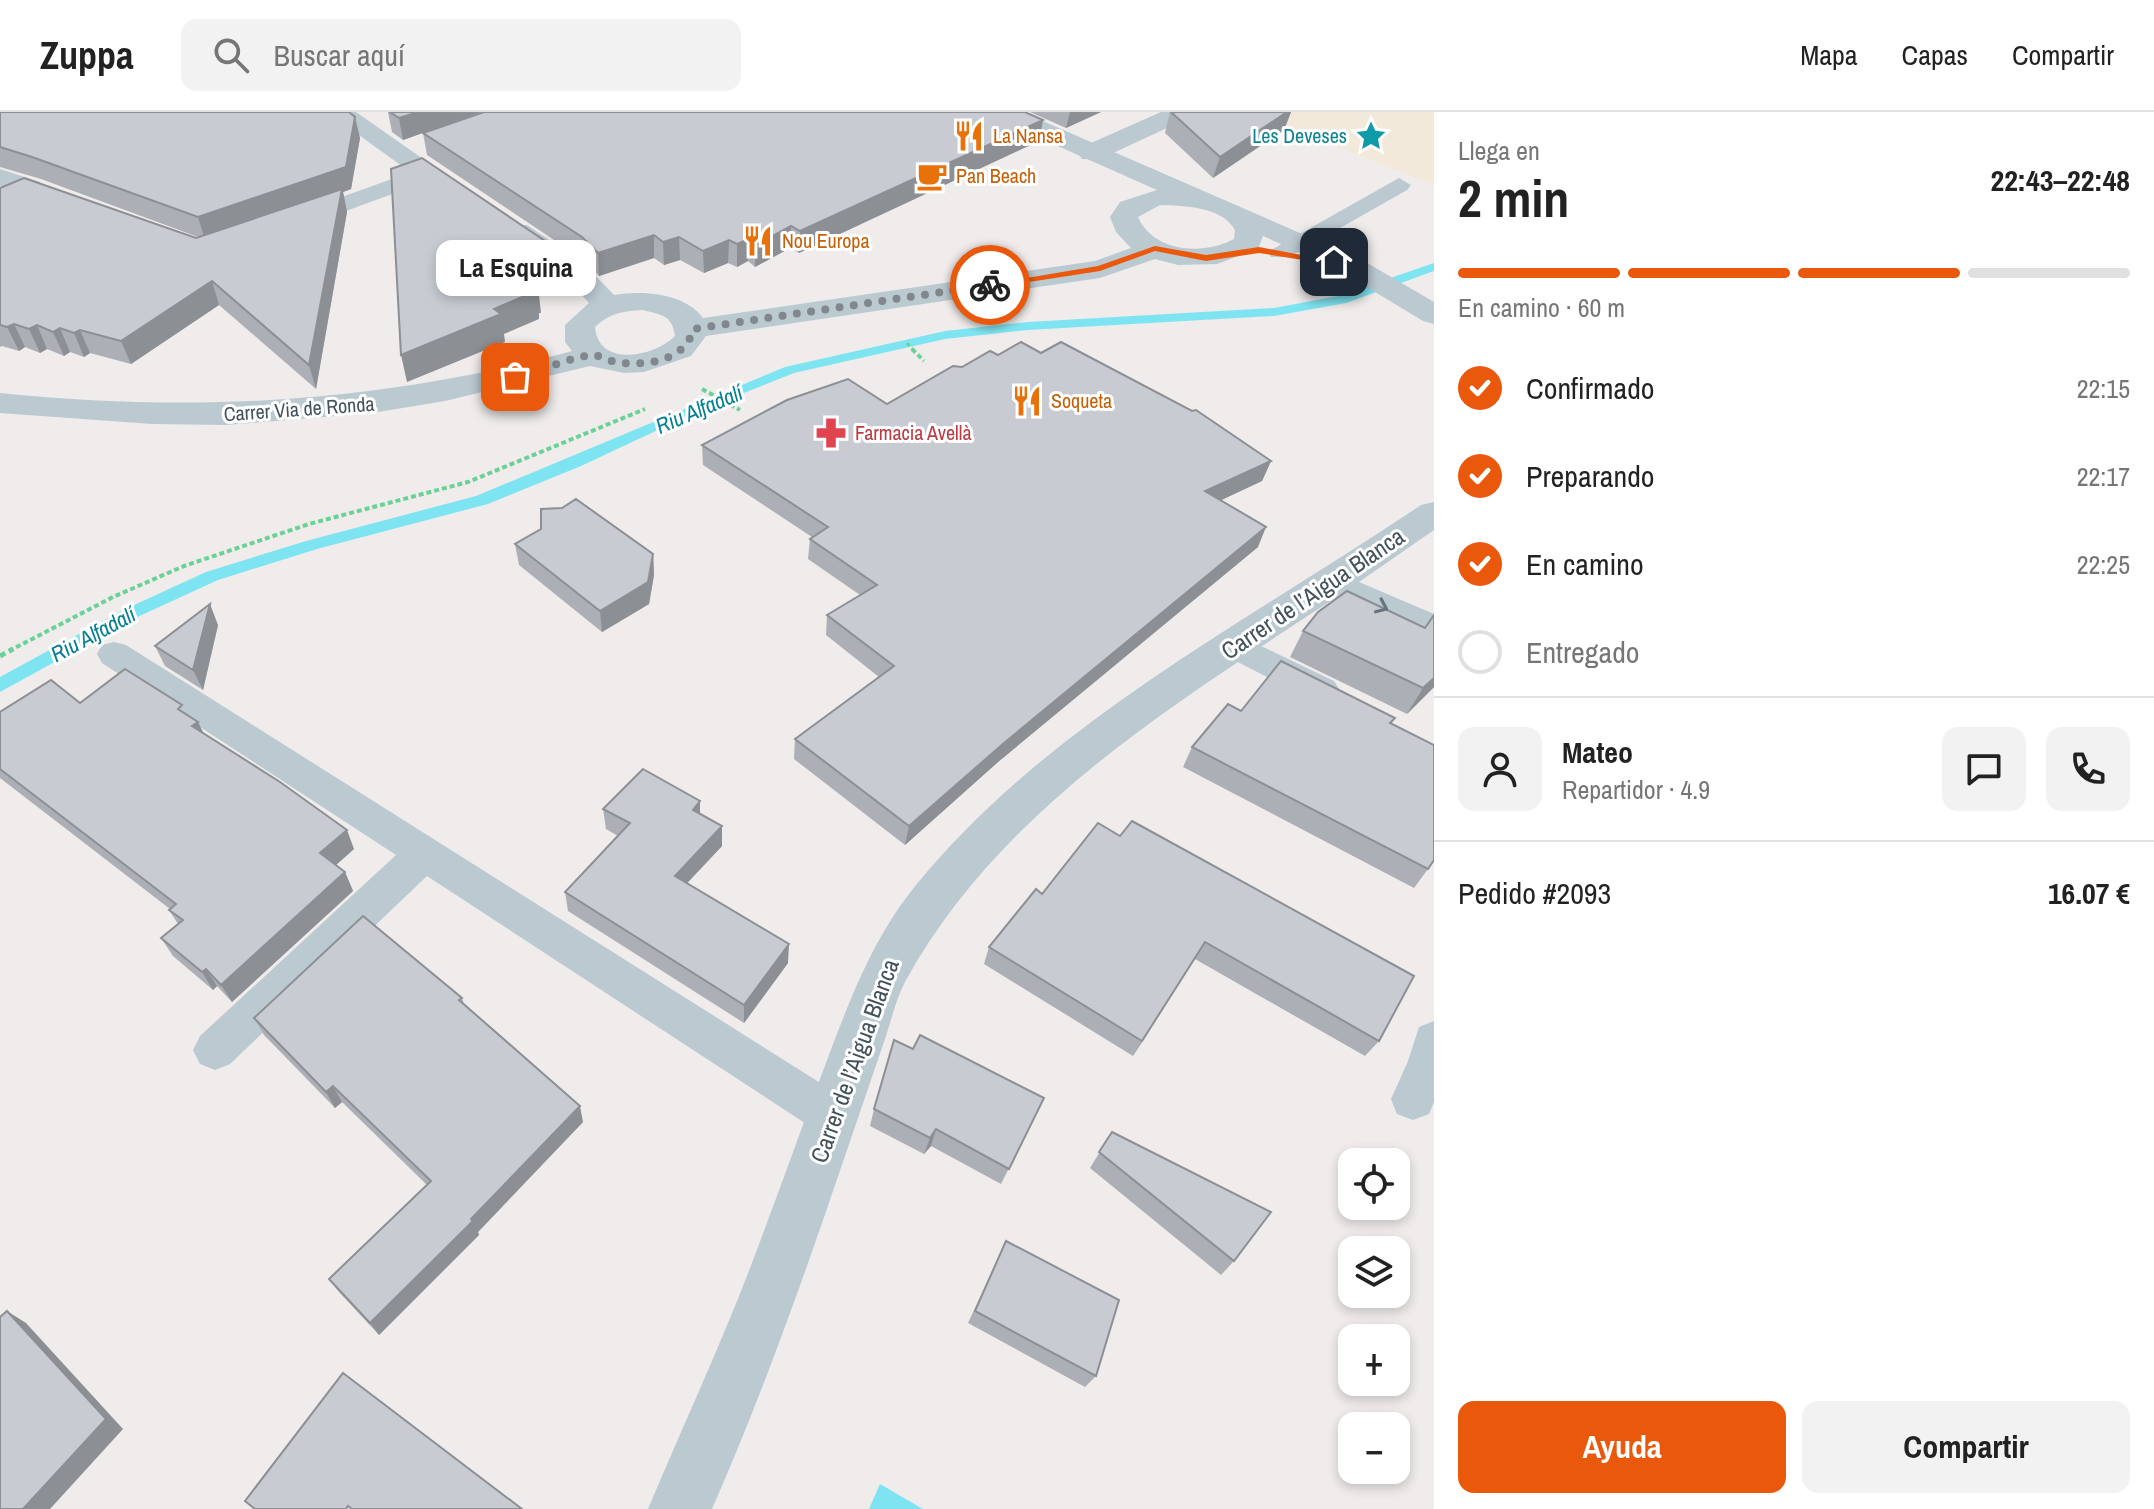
<!DOCTYPE html>
<html lang="es">
<head>
<meta charset="utf-8">
<style>
	body { margin:0; font-family:"Archivo Narrow",sans-serif; background:#f2f2f2; color:#222; height:100vh; display:flex; flex-direction:column; font-size:30px; white-space:nowrap }
	* { box-sizing:border-box; margin:0 }
	p { font-size:26px; color:#767676 }
	.icon { flex:none; width:44px; height:44px; fill:none; stroke:currentColor; stroke-width:2; stroke-linecap:round; stroke-linejoin:round }
	.map { position:relative; flex:1; overflow:hidden }
	.panel { display:flex; flex-direction:column; background:#fff; width:720px }
	.panel>* { flex:none }
	.controls { position:absolute; left:1338px; top:1036px; display:grid; gap:16px }
	.controls a { display:grid; place-items:center; width:72px; height:72px; border-radius:16px; background:#fff; box-shadow:0 4px 12px #0003; font-size:40px }
	.pin { position:absolute; display:grid; place-items:center; width:68px; height:68px; color:#fff; margin:-34px; border-radius:16px; box-shadow:0 4px 12px #0006 }
	.courier { position:absolute; display:grid; place-items:center; width:80px; height:80px; margin:-40px; border:6px solid #ea580c; border-radius:50%; background:#fff; color:#222; box-shadow:0 2px 10px #0007 }
	.bubble { position:absolute; height:56px; border-radius:16px; background:#fff; box-shadow:0 4px 12px #0003; font-size:26px; font-weight:700; line-height:56px; text-align:center }
	.head em { font-style:normal; font-weight:700 }
	.head div { display:flex; flex-direction:column-reverse }
	.head { display:flex; align-items:center; justify-content:space-between; height:136px; padding:0 24px }
	h1 { font-size:52px; font-weight:700; line-height:60px }
	.bar { display:grid; grid-template-columns:repeat(4,1fr); gap:12px 8px; align-content:center; height:96px; padding:0 24px }
	.bar i { height:10px; border-radius:6px; background:#e0e0e0 }
	.bar .on { background:#ea580c }
	.bar p { grid-column:span 4 }
	.line { display:flex; align-items:center; gap:20px; padding:0 24px; border-top:2px solid #e0e0e0 }
	.line div { flex:1 }
	.round { display:grid; place-items:center; flex:none; width:84px; height:84px; border-radius:16px; background:#f2f2f2 }
	ol { padding:0 24px; list-style:none }
	li { display:flex; align-items:center; gap:24px; height:88px }
	li p { margin-inline-start:auto }
	li .icon { padding:8px; border-radius:50%; background:#ea580c; color:#fff; stroke-width:4 }
	li:last-child { color:#767676 }
	li i { width:44px; height:44px; border:4px solid #e0e0e0; border-radius:50% }
	.cta { display:flex; gap:16px; margin-top:auto; padding:16px 24px }
	.cta a { flex:1; height:92px; border-radius:16px; background:#ea580c; color:#fff; font-size:32px; font-weight:700; line-height:92px; text-align:center }
	.cta a+a { background:#f2f2f2; color:#222 }
	header { display:flex; align-items:center; gap:48px; box-sizing:border-box; height:112px; padding:0 40px; background:#fff; border-bottom:2px solid #e0e0e0 }
	header strong { font-size:38px }
	nav { display:flex; gap:44px; margin-inline-start:auto; font-size:28px }
	.search { width:560px; height:72px; background:#f2f2f2; display:flex; align-items:center; gap:20px; box-sizing:border-box; padding:0 28px; border-radius:16px; color:#767676; font-size:30px }
	main { display:flex; flex:1; min-height:0 }
	.map>svg:first-child { display:block }
</style>
</head>
<body>
<header>
<strong>Zuppa</strong>
<div class="search"><svg class="icon" aria-label="search" viewBox="0 0 24 24"><circle cx="10" cy="10" r="6"/><path d="M15 15l6 6"/></svg>Buscar aquí</div>
<nav><a>Mapa</a><a>Capas</a><a>Compartir</a></nav>
</header>
<main>
<div class="map">
<svg width="1434" height="1397" viewBox="0 0 1434 1397">
	<rect width="100%" height="100%" fill="#f0ecec"/>
	<polygon fill="#f3e9db" points="1250,0 1434,0 1434,73"/>
	<polygon fill="#7fe4f2" points="880,1372 923,1397 869,1397"/>
	<g fill="none" stroke-linecap="round" stroke-linejoin="round">
		<polygon fill="#7fe4f2" fill-rule="evenodd" points="1434,151 1434,159 1346,191 1274,204 1028,218 945,227 794,261 696,300 581,354 488,392 317,437 218,468 133,507 0,580 0,565 121,499 206,460 306,429 476,384 785,255 945,219 1028,210 1274,196 1338,184"/>
		<polyline stroke="#6bd297" stroke-width="3" stroke-dasharray="4 3" stroke-linecap="butt" points="907,231 914,239"/>
		<g stroke="#6bd297" stroke-width="4" stroke-dasharray="5 3" stroke-linecap="butt">
			<polyline points="912,237 924,249"/>
			<polyline points="702,277 740,298"/>
			<polyline points="9,539 113,485 184,454 309,412 468,370 645,297"/>
		</g>
		<polyline stroke="#6bd297" stroke-width="5" stroke-dasharray="6 4" stroke-linecap="butt" points="0,544 13,537"/>
		<g fill="#bbc9d0" fill-rule="evenodd">
			<polygon points="428,54 436,56 439,61 436,66 305,114 289,114 285,109 289,104"/>
			<polygon points="1399,66 1411,73 1407,78 1289,145 1271,145 1268,140"/>
			<polygon points="1236,522 1334,569 1340,578 1334,587 1322,591 1310,587 1224,543 1219,534 1224,525"/>
			<polygon points="114,530 126,533 849,989 856,1004 849,1019 833,1025 817,1019 427,764 230,952 215,958 200,952 193,938 200,924 396,743 102,551 97,542 102,533"/>
			<polygon points="1434,909 1434,990 1429,1002 1413,1008 1397,1002 1391,987 1408,949 1419,915"/>
		</g>
		<polygon fill="#bbc9d0" fill-rule="evenodd" points="1161,0 1194,0 1191,5 1100,47 1082,47 1078,41 1082,35"/>
		<g fill="#bbc9d0" fill-rule="evenodd">
			<polygon points="327,0 356,0 473,82 469,88 449,88"/>
			<path d="M 989,0 L 1022,0 L 1362,148 L 1434,190 L 1434,212 L 1423,209 L 1342,160 L 1263,124 L 1258,137 L 1217,152 L 1178,153 L 1155,147 L 1100,166 L 706,224 L 691,244 L 644,260 L 624,261 L 590,254 L 445,289 L 372,301 L 226,313 L 152,312 L 0,301 L 0,281 C 198,301 379,291 572,239 L 565,230 L 565,213 L 589,191 L 562,162 L 507,125 L 503,119 L 507,113 L 527,113 L 582,150 L 614,183 C 642,178 685,181 703,206 L 1095,149 L 1131,136 L 1116,120 L 1110,105 L 1120,90 L 1157,78 L 992,5 ZM 1160,93 C 1184,94 1221,94 1235,118 L 1234,127 C 1203,144 1153,140 1138,105 ZM 643,198 C 662,203 672,203 675,224 C 653,246 598,255 595,215 C 610,201 624,199 643,198 Z"/>
			<polygon points="0,57 40,70 43,76 40,82 0,100 0,81 8,77 0,74"/>
			<path d="M 1434,390 L 1434,418 L 1359,470 L 1434,502 L 1434,532 L 1332,488 C 1173,593 999,698 905,870 C 896,887 891,909 885,927 C 872,965 859,1003 846,1041 C 805,1162 763,1281 712,1397 L 648,1397 C 685,1309 725,1224 758,1135 C 779,1079 799,1023 820,967 C 846,898 869,831 916,773 C 1051,608 1248,510 1421,393 Z"/>
		</g>
	</g>
	<g fill="#acafb5">
		<polygon points="0,0 360,26 351,77 343,80 347,100 316,277 219,193 131,252 90,241 84,245 70,240 64,244 47,237 40,241 25,235 19,239 2,234 0,235 0,76 196,126 198,125 41,67 0,55"/>
		<polygon points="388,0 481,0 403,28 392,20"/>
		<polygon points="1030,0 1101,0 1066,16"/>
		<polygon points="1170,0 1291,0 1284,18 1213,66 1165,21"/>
		<polygon points="1043,8 1039,29 799,141 790,136 755,155 748,149 737,155 728,151 704,161 680,148 664,153 654,146 599,164 584,148 427,43 423,21"/>
		<polygon points="1041,241 1271,349 1262,369 1221,388 1258,435 998,650 905,733 794,647 795,627 879,565 826,523 827,503 860,483 808,447 810,427 812,425 703,353 702,333 887,292 962,255 998,243"/>
		<polygon points="515,432 653,442 654,463 649,492 602,520 519,453"/>
		<polygon points="1434,503 1434,575 1407,602 1290,545 1303,519 1425,516"/>
		<polygon points="218,513 203,578 165,554 155,534"/>
		<polygon points="80,591 186,602 204,622 354,737 336,753 345,760 353,779 232,890 217,874 213,878 173,844 161,826 178,812 169,798 170,797 0,666 0,600"/>
		<polygon points="1241,599 1395,606 1391,612 1428,757 1414,776 1183,655 1192,635"/>
		<polygon points="603,697 700,701 722,734 687,771 788,851 744,911 568,799 565,780 618,724 606,717"/>
		<polygon points="1098,711 1379,929 1365,944 1195,847 1133,944 984,852 989,835 1042,782"/>
		<polygon points="462,886 464,892 583,1010 478,1120 479,1123 379,1223 339,1180 329,1167 427,1073 342,990 335,996 264,923 254,906"/>
		<polygon points="913,937 1044,986 1001,1072 931,1034 924,1042 870,1014 874,997"/>
		<polygon points="1112,1020 1234,1149 1221,1163 1090,1056"/>
		<polygon points="1006,1129 1096,1264 1085,1275 968,1211"/>
	</g>
	<g fill="#8c8f93">
		<polygon points="418,0 481,0 403,28 399,6"/>
		<polygon points="1070,0 1101,0 1066,16"/>
		<polygon points="1287,0 1291,0 1284,18 1213,66 1220,45"/>
		<polygon points="355,5 360,26 351,77 343,80 347,100 316,277 309,253 205,128 198,105"/>
		<polygon points="1043,8 1039,29 799,141 800,119"/>
		<polygon points="791,114 790,136 755,155 756,133"/>
		<polygon points="654,123 654,146 599,164 598,141"/>
		<polygon points="679,125 680,148 664,153 663,130"/>
		<polygon points="749,127 748,149 737,155 737,132"/>
		<polygon points="729,128 728,151 704,161 703,139"/>
		<polygon points="566,146 569,174 539,183 541,201 539,201 539,207 504,222 505,230 407,270 401,243 494,197 520,161"/>
		<polygon points="212,169 219,193 131,252 121,229"/>
		<polygon points="14,212 25,235 19,239 7,215"/>
		<polygon points="37,213 47,237 40,241 29,217"/>
		<polygon points="60,216 70,240 64,244 53,220"/>
		<polygon points="80,218 90,241 84,245 74,221"/>
		<polygon points="1271,349 1262,369 1198,399 1205,379"/>
		<polygon points="1266,415 1258,435 998,650 905,733 909,714 1004,631"/>
		<polygon points="653,442 654,463 649,492 602,520 600,499"/>
		<polygon points="210,492 218,513 203,578 193,558"/>
		<polygon points="1434,566 1434,575 1407,602 1423,576"/>
		<polygon points="198,610 208,630 192,614"/>
		<polygon points="700,689 700,709 693,698"/>
		<polygon points="722,714 722,734 676,783 675,764"/>
		<polygon points="347,718 354,737 328,760 320,741"/>
		<polygon points="345,760 353,779 232,890 221,873"/>
		<polygon points="1205,830 1195,847 1133,944 1142,929"/>
		<polygon points="789,832 788,851 744,911 744,893"/>
		<polygon points="206,857 217,874 213,878 202,860"/>
		<polygon points="333,974 342,990 335,996 326,980"/>
		<polygon points="580,994 583,1010 478,1120 479,1123 379,1223 370,1211"/>
		<polygon points="936,1017 931,1034 924,1042 930,1026"/>
		<polygon points="7,1199 26,1211 123,1317 50,1397 23,1397"/>
	</g>
	<g fill="#c8ccd2" stroke="#8c8f93" stroke-width="2">
		<polygon points="0,0 349,0 355,5 346,55 198,105 32,45 0,35"/>
		<polygon points="390,0 418,0 399,6"/>
		<polygon points="484,0 1025,0 1043,8 800,119 791,114 756,133 749,127 737,132 729,128 703,139 679,125 663,130 654,123 598,141 582,125 423,21"/>
		<polygon points="1171,0 1287,0 1220,45"/>
		<polygon points="422,46 557,137 566,146 520,161 538,173 531,176 536,179 494,197 501,202 401,243 391,57"/>
		<polygon points="24,66 196,126 342,77 309,253 212,169 121,229 80,218 74,221 60,216 53,220 37,213 29,217 14,212 7,215 0,213 0,76"/>
		<polygon points="1021,230 1041,241 1061,230 1192,299 1196,298 1271,349 1205,379 1266,415 1004,631 909,714 795,627 894,554 827,503 877,473 810,427 828,415 702,333 787,288 848,267 887,292 953,254 962,255 990,239 998,243"/>
		<polygon points="576,387 653,442 648,470 600,499 515,432 541,417 541,397 562,396"/>
		<polygon points="1347,479 1425,516 1434,503 1434,566 1423,576 1303,519 1318,500"/>
		<polygon points="210,492 193,558 155,534"/>
		<polygon points="1281,549 1395,606 1390,611 1434,633 1434,748 1428,757 1192,635 1228,592 1241,599"/>
		<polygon points="125,557 182,593 178,597 198,610 192,614 280,670 347,718 320,741 345,760 221,873 206,857 202,860 161,826 183,808 169,798 176,792 0,657 0,600 51,568 80,591"/>
		<polygon points="643,657 700,689 693,698 722,714 675,764 789,832 744,893 565,780 630,711 603,697"/>
		<polygon points="1132,709 1414,864 1379,929 1205,830 1142,929 989,835 1036,777 1042,782 1098,711 1120,724"/>
		<polygon points="363,804 462,886 459,888 580,994 471,1107 473,1109 370,1211 329,1167 431,1069 333,974 326,980 254,906"/>
		<polygon points="920,923 1044,986 1009,1057 936,1017 930,1026 874,997 894,928 913,937"/>
		<polygon points="1112,1020 1271,1100 1234,1149 1099,1040"/>
		<polygon points="1006,1129 1119,1188 1096,1264 975,1199"/>
		<polygon points="7,1199 106,1307 23,1397 0,1397 0,1205"/>
		<polygon points="343,1261 522,1397 352,1397 348,1394 346,1397 255,1397 245,1389"/>
	</g>
	<defs><path id="oneway-chevron" d="M-2-3.5L2.5 0L-2 3.5" fill="none" stroke-width="1.6" stroke-linecap="round" stroke-linejoin="round" transform="scale(2)"/></defs>
	<use stroke="#67767e" href="#oneway-chevron" transform="translate(1382 495) rotate(24)"/>
	<polygon fill="#ea580c" points="1155,134 1206,143 1259,135 1338,150 1334,153 1259,141 1206,149 1155,139 1100,159 990,176 985,173 1098,154"/>
	<g fill="none" stroke-linecap="round" stroke-linejoin="round">
		<path stroke="#80888e" stroke-width="8" stroke-dasharray="0 14.4" d="M 515,265 C 533,261 578,243 593,243 C 599,243 609,249 616,250 C 643,255 687,249 693,217 L 990,173"/>
	</g>
	<defs>
		<g id="restaurant-bare" transform="scale(2.4)"><path d="M-5-6h1v4h1v-4h1v4h1v-4h1v5L-1.5 .5V6h-2V.5L-5-1ZM5-6V6H3V1.5H1.5Q1.5-4 5-6Z" fill="#e8710a" stroke="#fff" stroke-width="2.5" paint-order="stroke"/></g>
		<g id="sight-bare" transform="scale(2.4)"><path d="M0-6L1.8-2.2L6-1.7L2.9 1.2L3.7 5.4L0 3.3L-3.7 5.4L-2.9 1.2L-6-1.7L-1.8-2.2Z" fill="#0f9aa8" stroke="#fff" stroke-width="2.5" paint-order="stroke"/></g>
		<g id="cafe-bare" transform="scale(2.4)"><path d="M-5.5-4.5H6V0H3Q3 3.5 0 3.5H-2.5Q-5.5 3.5-5.5 0ZM3-3.2v2h1.7v-2ZM-6 4.5H4V6H-6Z" fill="#e8710a" stroke="#fff" stroke-width="2.5" paint-order="stroke"/></g>
		<g id="pharmacy-bare" transform="scale(2.4)"><path d="M-2-6h4v4h4v4h-4v4h-4v-4h-4v-4h4Z" fill="#e0444e" stroke="#fff" stroke-width="2.5" paint-order="stroke"/></g>
	</defs>
	<g fill-rule="evenodd">
		<use href="#restaurant-bare" x="969" y="24"/>
		<use href="#sight-bare" x="1371" y="24"/>
		<use href="#cafe-bare" x="932" y="64"/>
		<use href="#restaurant-bare" x="758" y="129"/>
		<use href="#restaurant-bare" x="1027" y="289"/>
		<use href="#pharmacy-bare" x="831" y="321"/>
	</g>
	<g text-anchor="middle" stroke-width="6" stroke-linejoin="round" paint-order="stroke">
		<g font-size="20" fill="#c56008" stroke="#fff" text-anchor="start">
			<text x="993" y="31">La Nansa</text>
			<text x="956" y="71">Pan Beach</text>
			<text x="782" y="136">Nou Europa</text>
			<text x="1051" y="296">Soqueta</text>
		</g>
		<g font-size="20" fill="#0d838f" stroke="#fff" text-anchor="end">
			<text x="1347" y="31">Les Deveses</text>
		</g>
		<g font-size="20" fill="#43525b" stroke="#fff">
			<text transform="translate(299 297) rotate(-4)" y="7">Carrer Via de Ronda</text>
		</g>
		<g font-size="20" fill="#be3a42" stroke="#fff" text-anchor="start">
			<text x="855" y="328">Farmacia Avellà</text>
		</g>
		<g font-size="22" font-style="italic" fill="#047f91" stroke="#fff">
			<text transform="translate(699 297) rotate(-23)" y="8">Riu Alfadalí</text>
			<text transform="translate(93 522) rotate(-28)" y="8">Riu Alfadalí</text>
		</g>
		<g font-size="24" fill="#43525b" stroke="#fff">
			<text transform="translate(1313 482) rotate(-34)" y="8">Carrer de l’Aigua Blanca</text>
			<text transform="translate(855 949) rotate(-70)" y="8">Carrer de l’Aigua Blanca</text>
		</g>
	</g>
</svg>
<div class="controls">
<a><svg class="icon" aria-label="locate" viewBox="0 0 24 24"><circle cx="12" cy="12" r="6"/><path d="M12 2v4M12 18v4M2 12h4M18 12h4"/></svg></a>
<a><svg class="icon" aria-label="layers" viewBox="0 0 24 24"><path d="M12 4l9 5-9 5-9-5zM3 14l9 5 9-5"/></svg></a>
<a>+</a>
<a>−</a>
</div>
<div class="pin" style="left:515px;top:265px;background:#ea580c"><svg class="icon" aria-label="bag" viewBox="0 0 24 24"><path d="M5 8h14l-1 12H6zM9 8a3 3 0 0 1 6 0"/></svg></div>
<div class="pin" style="left:1334px;top:150px;background:#1f2937"><svg class="icon" aria-label="home" viewBox="0 0 24 24"><path d="M3 11l9-7 9 7M6 9v11h12V9"/></svg></div>
<div class="courier" style="left:990px;top:173px"><svg class="icon" aria-label="bike" viewBox="0 0 24 24"><circle cx="6" cy="16" r="4"/><circle cx="18" cy="16" r="4"/><path d="M6 16l4-8h5l3 8M10 8l3 8H6M13 5h3"/></svg></div>
<div class="bubble" style="left:436px;top:128px;width:160px">La Esquina</div>
</div>
<section class="panel">
<div class="head"><div><h1>2 min</h1><p>Llega en</p></div><em>22:43–22:48</em></div>
<div class="bar"><i class="on"></i><i class="on"></i><i class="on"></i><i></i><p>En camino · 60 m</p></div>
<ol>
<li><svg class="icon" aria-label="check" viewBox="0 0 24 24"><path d="M5 12l5 5 9-10"/></svg>Confirmado<p>22:15</p></li>
<li><svg class="icon" aria-label="check" viewBox="0 0 24 24"><path d="M5 12l5 5 9-10"/></svg>Preparando<p>22:17</p></li>
<li><svg class="icon" aria-label="check" viewBox="0 0 24 24"><path d="M5 12l5 5 9-10"/></svg>En camino<p>22:25</p></li>
<li><i></i>Entregado</li>
</ol>
<div class="line" style="height:144px"><a class="round"><svg class="icon" aria-label="person" viewBox="0 0 24 24"><circle cx="12" cy="8" r="4"/><path d="M4 21q1-7 8-7t8 7"/></svg></a><div><b>Mateo</b><p>Repartidor · 4.9</p></div><a class="round"><svg class="icon" aria-label="chat" viewBox="0 0 24 24"><path d="M4 5h16v11H9l-5 4z"/></svg></a><a class="round"><svg class="icon" aria-label="phone" viewBox="0 0 24 24"><path d="M5 4h4l2 5-3 2q2 4 5 5l2-3 5 2v4C11 20 4 13 5 4z"/></svg></a></div>
<div class="line" style="height:104px"><div>Pedido #2093</div><b>16.07 €</b></div>
<div class="cta"><a>Ayuda</a><a>Compartir</a></div>
</section>
</main>
</body>
</html>
